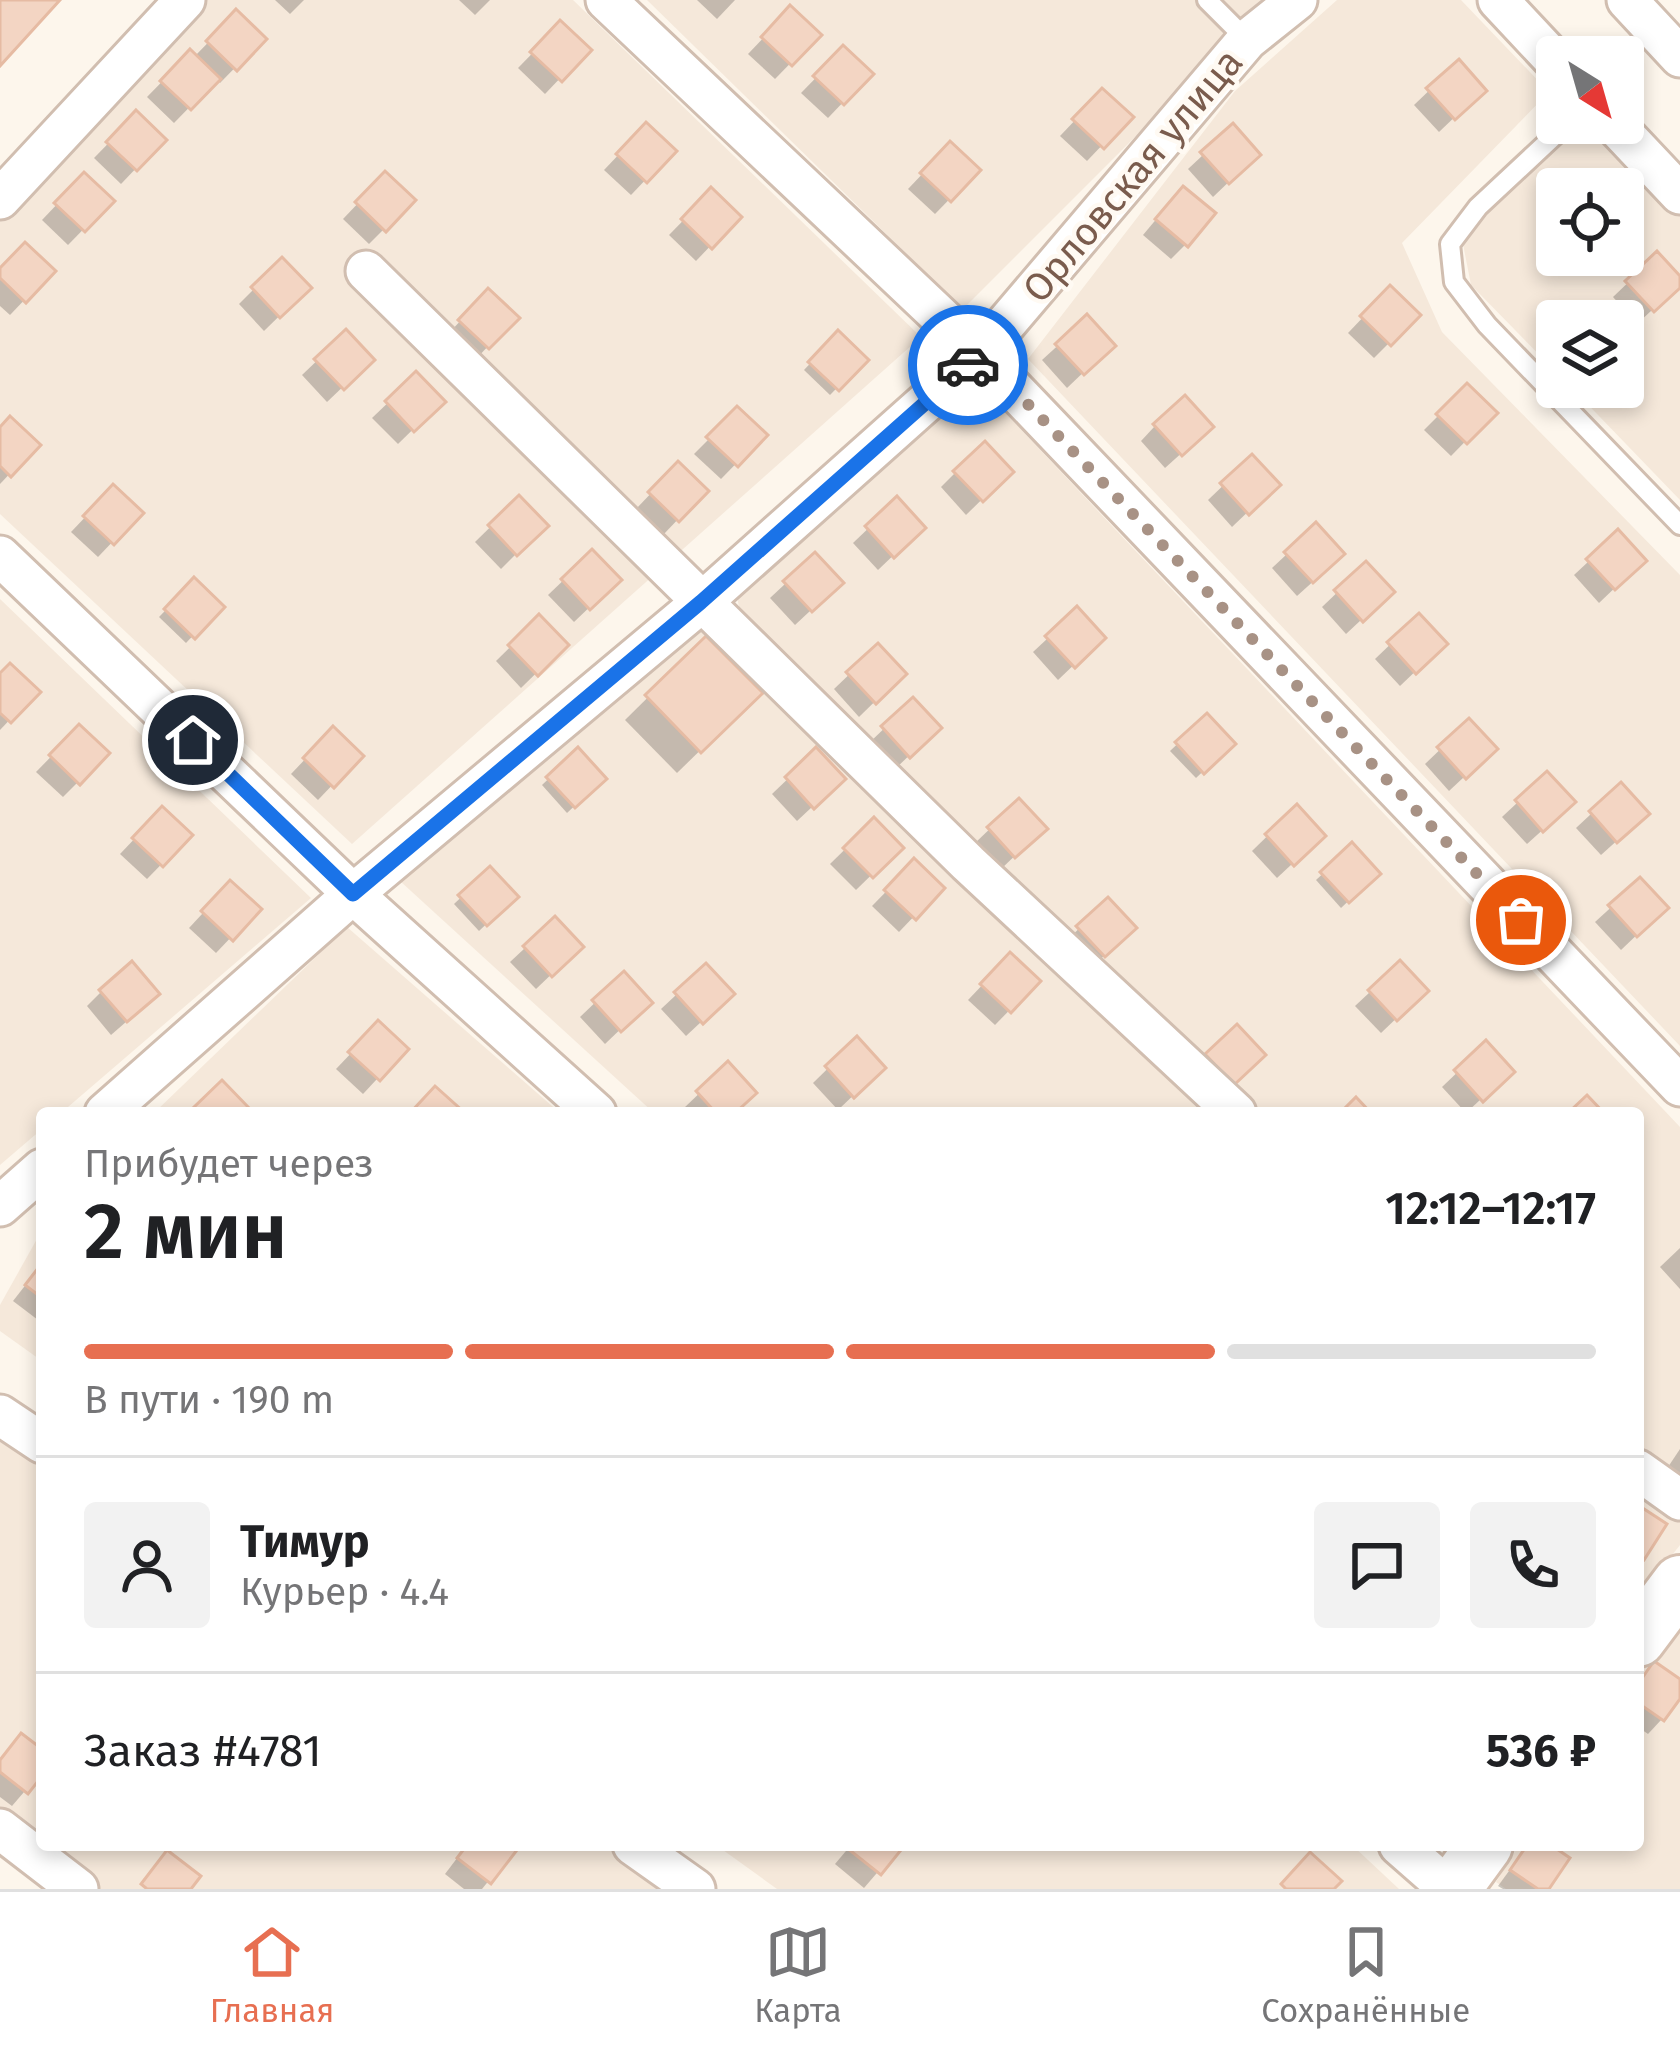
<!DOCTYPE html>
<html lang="ru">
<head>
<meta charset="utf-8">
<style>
	body { margin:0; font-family:"Fira Sans",sans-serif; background:#f2f2f2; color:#202124; height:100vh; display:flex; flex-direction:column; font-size:45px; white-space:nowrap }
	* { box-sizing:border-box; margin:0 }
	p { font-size:39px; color:#757577 }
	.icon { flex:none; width:66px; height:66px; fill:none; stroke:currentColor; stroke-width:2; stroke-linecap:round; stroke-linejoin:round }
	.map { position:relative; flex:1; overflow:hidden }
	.sheet { position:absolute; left:36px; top:1107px; width:1608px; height:744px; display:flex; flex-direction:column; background:#fff; border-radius:12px; box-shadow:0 6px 18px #0003 }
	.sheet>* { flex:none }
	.needle { width:78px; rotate:143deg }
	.fabs { position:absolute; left:1536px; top:36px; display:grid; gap:24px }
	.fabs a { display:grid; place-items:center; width:108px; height:108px; border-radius:12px; background:#fff; box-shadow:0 6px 18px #0003; font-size:60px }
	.pin { position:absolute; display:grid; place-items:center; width:102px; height:102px; color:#fff; margin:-51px; border:6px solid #fff; border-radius:50%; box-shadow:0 3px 12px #0007 }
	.courier { position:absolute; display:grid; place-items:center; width:120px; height:120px; margin:-60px; border:9px solid #1a73e8; border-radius:50%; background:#fff; color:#222; box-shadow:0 3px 15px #0007 }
	.headline em { font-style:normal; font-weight:600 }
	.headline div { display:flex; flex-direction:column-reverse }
	.headline { display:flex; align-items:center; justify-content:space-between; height:204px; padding:0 48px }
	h1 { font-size:78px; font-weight:600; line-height:90px }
	.bar { display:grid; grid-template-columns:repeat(4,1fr); gap:18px 12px; align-content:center; height:144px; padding:0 48px }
	.bar i { height:15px; border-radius:9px; background:#e0e0e0 }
	.bar .selected { background:#e76f51 }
	.bar p { grid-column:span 4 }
	.line { display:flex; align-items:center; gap:30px; padding:0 48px; border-top:3px solid #e0e0e0 }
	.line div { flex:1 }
	.round { display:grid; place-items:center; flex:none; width:126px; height:126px; border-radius:12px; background:#f2f2f2 }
	.tab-bar { display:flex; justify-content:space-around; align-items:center; height:168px; border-top:3px solid #e0e0e0; background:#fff; font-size:33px; color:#757577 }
	.tab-bar a { display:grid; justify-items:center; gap:6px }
	.tab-bar .selected { color:#e76f51 }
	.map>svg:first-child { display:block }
</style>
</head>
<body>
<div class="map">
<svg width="1680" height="1889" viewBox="0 0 1680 1889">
	<rect width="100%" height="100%" fill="#fdf6ec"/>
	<g fill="#f5e8da" fill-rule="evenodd">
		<polygon points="200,0 573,0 921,337 352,844 0,514 0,216"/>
		<polygon points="647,0 1272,0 963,309"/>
		<polygon points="1337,0 1461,0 1549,92 1402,243 1442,332 1680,575 1680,1046 1028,359 1235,91"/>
		<path d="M 1586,123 L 1595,123 L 1680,215 L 1680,500 L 1571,387 L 1623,387 L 1623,321 L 1557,321 L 1557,373 L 1471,285 L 1463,244 L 1494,205 ZM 1557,189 L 1623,189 L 1623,255 L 1557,255 Z"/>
		<polygon points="978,384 1680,1127 1680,1477 1638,1448 1638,1113 1264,1113 742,623 735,586"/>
		<polygon points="0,599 311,898 61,1113 42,1113 42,1129 0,1165"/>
		<polygon points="700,623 1214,1113 654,1113 400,881"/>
		<polygon points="347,927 560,1113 154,1113"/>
		<polygon points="42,1230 42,1361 0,1331 0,1305"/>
		<polygon points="0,1425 42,1453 42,1845 612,1845 675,1889 100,1889 0,1814"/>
		<polygon points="1638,1483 1680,1515 1680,1545 1638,1598"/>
		<polygon points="1680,1611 1680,1889 1506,1889 1496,1882 1519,1845 1638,1845 1638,1663"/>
		<polygon points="716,1845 1352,1845 1399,1889 777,1889"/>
	</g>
	<g fill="#0003">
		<polygon points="275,0 304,0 290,14"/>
		<polygon points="459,0 490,0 475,15"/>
		<polygon points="697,0 735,0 717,19"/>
		<polygon points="791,9 818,35 775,79 748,54"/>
		<polygon points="236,14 263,39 220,83 217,79 174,123 147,97 190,53 194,57"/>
		<polygon points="560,25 587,50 545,94 518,68"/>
		<polygon points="844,49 870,74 828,118 801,93"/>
		<polygon points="1458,63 1483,90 1439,132 1414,105"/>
		<polygon points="1102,92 1129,117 1087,161 1060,136"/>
		<polygon points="136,115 163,140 121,184 94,158"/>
		<polygon points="646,126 673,151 631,195 604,170"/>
		<polygon points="1232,128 1257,155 1213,197 1188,169"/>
		<polygon points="950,145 977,171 935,214 908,189"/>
		<polygon points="385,175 412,201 369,244 343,219"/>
		<polygon points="84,176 111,201 68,245 42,220"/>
		<polygon points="711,192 738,217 696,261 669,235"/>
		<polygon points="1169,204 1185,245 1171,259 1143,235"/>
		<polygon points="1557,222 1557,240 1549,231"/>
		<polygon points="1657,255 1680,281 1680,284 1637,324 1613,297"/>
		<polygon points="282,261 308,288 264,331 239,304"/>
		<polygon points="0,271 52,271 10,315 0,306"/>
		<polygon points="1390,289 1417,315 1374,358 1348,333"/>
		<polygon points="488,292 515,318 473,362 446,336"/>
		<polygon points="1087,319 1111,346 1067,388 1042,360"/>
		<polygon points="346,333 371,360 327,402 302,375"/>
		<polygon points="838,334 864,360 830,395 804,370"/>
		<polygon points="416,376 441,402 398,444 372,418"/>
		<polygon points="1467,387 1493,413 1451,456 1424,430"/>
		<polygon points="737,411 763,436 721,479 694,454"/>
		<polygon points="1155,426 1195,441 1165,468 1141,441"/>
		<polygon points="0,431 37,445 0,484"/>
		<polygon points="1252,458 1276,485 1232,527 1208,500"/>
		<polygon points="678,465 705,491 663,535 636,509"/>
		<polygon points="1010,472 966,515 941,487 955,473"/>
		<polygon points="113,488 140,513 98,557 71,532"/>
		<polygon points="519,499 544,526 501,569 475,542"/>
		<polygon points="897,501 922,528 878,570 853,543"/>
		<polygon points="1316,527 1327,569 1297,596 1272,568"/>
		<polygon points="1618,534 1643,561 1599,603 1574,575"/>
		<polygon points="592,553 618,580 574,622 548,595"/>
		<polygon points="815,556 840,583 795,625 770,598"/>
		<polygon points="1366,565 1391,592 1346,634 1322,607"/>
		<polygon points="194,581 220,607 186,643 159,617"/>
		<polygon points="1077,611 1102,638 1058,680 1033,652"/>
		<polygon points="1419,617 1444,644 1400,686 1375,659"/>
		<polygon points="539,619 565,645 521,688 496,661"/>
		<polygon points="706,640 759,693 677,773 625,720"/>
		<polygon points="878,647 903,674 859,717 834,689"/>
		<polygon points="0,676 36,692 0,730"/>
		<polygon points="913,701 938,728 894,770 869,743"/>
		<polygon points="1206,717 1232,744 1196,778 1170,751"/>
		<polygon points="1469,722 1494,749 1449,791 1425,764"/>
		<polygon points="79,728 106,754 63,797 36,772"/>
		<polygon points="333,730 360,756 318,800 291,774"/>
		<polygon points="578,751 603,779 567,813 542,785"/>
		<polygon points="816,752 842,779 797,821 772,794"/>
		<polygon points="1547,775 1557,817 1527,844 1502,817"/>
		<polygon points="1621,786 1631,828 1601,855 1576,828"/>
		<polygon points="1018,802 1043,829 999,871 974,844"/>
		<polygon points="1296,808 1322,836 1277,878 1252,851"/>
		<polygon points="162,810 189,836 147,879 120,854"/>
		<polygon points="874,821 899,848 856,890 830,864"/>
		<polygon points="1352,847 1377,874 1341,908 1316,880"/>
		<polygon points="914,863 941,888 899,932 872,906"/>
		<polygon points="490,870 515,897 479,931 454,904"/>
		<polygon points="1640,881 1665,908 1621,950 1595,922"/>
		<polygon points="230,884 258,909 216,953 189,928"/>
		<polygon points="1108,901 1133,928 1089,970 1064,943"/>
		<polygon points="555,920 580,947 536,989 510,962"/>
		<polygon points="1010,956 1037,982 995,1025 968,1000"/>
		<polygon points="1400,964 1425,991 1381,1033 1355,1006"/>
		<polygon points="706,967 731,994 686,1036 661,1009"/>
		<polygon points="624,975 649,1002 605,1044 580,1017"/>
		<polygon points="101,992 142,1008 111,1035 87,1006"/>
		<polygon points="378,1025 405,1049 363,1094 336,1069"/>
		<polygon points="857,1040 882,1068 838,1110 813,1083"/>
		<polygon points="1486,1045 1510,1072 1466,1113 1442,1087"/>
		<polygon points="728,1066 732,1113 689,1113 684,1108"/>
		<polygon points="1680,1248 1680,1289 1660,1267"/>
		<polygon points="42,1264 42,1323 13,1301"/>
		<polygon points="1680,1449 1680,1479 1666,1470"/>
		<polygon points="1654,1665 1680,1683 1680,1694 1662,1719 1648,1734 1638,1727 1638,1682"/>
		<polygon points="42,1753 42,1771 12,1806 0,1797 0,1760"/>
		<polygon points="467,1845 506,1845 513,1851 482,1889 464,1889 445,1874"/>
		<polygon points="851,1845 901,1845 864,1888 835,1864"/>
		<polygon points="1528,1845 1546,1845 1545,1889 1503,1889 1498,1886"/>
	</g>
	<g fill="#f3d5c3" stroke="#e6bba3" stroke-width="3">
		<polygon points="0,0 60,0 0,66"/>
		<polygon points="790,5 822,35 792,66 761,37"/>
		<polygon points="236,9 267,39 237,71 206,41"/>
		<polygon points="560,20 592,50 562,82 530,52"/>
		<polygon points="843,45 874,74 844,105 813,76"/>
		<polygon points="190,49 221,79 191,110 160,81"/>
		<polygon points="1459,59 1487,91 1455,120 1426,88"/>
		<polygon points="1102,88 1134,117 1104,149 1072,119"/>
		<polygon points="136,110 167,140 137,171 106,142"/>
		<polygon points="646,122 677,151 647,183 616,154"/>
		<polygon points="1233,123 1261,155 1229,184 1200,152"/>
		<polygon points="950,141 981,170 951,202 920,173"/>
		<polygon points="385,171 416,200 386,232 355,202"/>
		<polygon points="84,172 115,201 85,232 54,203"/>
		<polygon points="1183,186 1216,213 1188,247 1155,219"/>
		<polygon points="711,187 742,217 712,249 681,219"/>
		<polygon points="25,242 56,271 26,303 0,278 0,268"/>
		<polygon points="1657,251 1680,276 1680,288 1654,312 1625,281"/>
		<polygon points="282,257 312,288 280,318 251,287"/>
		<polygon points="1390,285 1421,315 1391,346 1360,316"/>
		<polygon points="488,288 520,318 489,349 458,320"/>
		<polygon points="1087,314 1116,346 1084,375 1055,344"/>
		<polygon points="346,329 375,360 344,390 314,359"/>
		<polygon points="838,330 869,360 839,391 808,362"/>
		<polygon points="416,371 446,402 414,432 385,401"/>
		<polygon points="1467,383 1498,413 1467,444 1436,414"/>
		<polygon points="1185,395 1214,427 1182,456 1153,424"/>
		<polygon points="737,406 768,435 738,467 706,437"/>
		<polygon points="10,416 41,445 11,477 0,466 0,427"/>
		<polygon points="985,441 1014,472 983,502 953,471"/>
		<polygon points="1252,454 1281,485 1249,515 1220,483"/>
		<polygon points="678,461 709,491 679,522 648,492"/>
		<polygon points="113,484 144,513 114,545 83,516"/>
		<polygon points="519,495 549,526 517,556 488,525"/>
		<polygon points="897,496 926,528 894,558 865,526"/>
		<polygon points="1316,522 1345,554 1313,583 1284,552"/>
		<polygon points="1618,529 1647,561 1615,590 1586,559"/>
		<polygon points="592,549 622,580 590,610 561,579"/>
		<polygon points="815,552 844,583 812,612 783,581"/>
		<polygon points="1366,561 1395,592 1363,622 1334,590"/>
		<polygon points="194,577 225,607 195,639 164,609"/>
		<polygon points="1077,606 1106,638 1075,668 1045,636"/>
		<polygon points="1419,613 1448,644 1416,674 1387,642"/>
		<polygon points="539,614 569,645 538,676 508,645"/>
		<polygon points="706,636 763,693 701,753 645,695"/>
		<polygon points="878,643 907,674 876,704 846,672"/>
		<polygon points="10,663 41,692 11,723 0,713 0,673"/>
		<polygon points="913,697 942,728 910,758 881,726"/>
		<polygon points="1207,713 1236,744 1204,774 1175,742"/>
		<polygon points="1469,718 1498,749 1466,779 1437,747"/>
		<polygon points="79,724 110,753 80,785 49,755"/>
		<polygon points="333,726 364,756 334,788 303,758"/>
		<polygon points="578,747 607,779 575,808 546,777"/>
		<polygon points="816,747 846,779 814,809 785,777"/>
		<polygon points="1547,771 1576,802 1543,832 1515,800"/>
		<polygon points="1621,782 1650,814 1617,843 1589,811"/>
		<polygon points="1019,798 1048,829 1015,858 987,827"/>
		<polygon points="1297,804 1326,836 1294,866 1265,834"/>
		<polygon points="162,806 193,835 163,867 132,838"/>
		<polygon points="874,817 904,848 873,878 843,848"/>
		<polygon points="1352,842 1381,874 1349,903 1320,872"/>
		<polygon points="914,858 945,888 916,920 884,890"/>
		<polygon points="490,866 519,897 487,926 458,895"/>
		<polygon points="1640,877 1669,908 1637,937 1608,905"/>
		<polygon points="230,880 262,909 233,941 201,911"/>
		<polygon points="1108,897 1137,928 1105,957 1076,926"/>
		<polygon points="555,916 584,947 552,977 523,946"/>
		<polygon points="1010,952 1041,981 1011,1013 980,984"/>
		<polygon points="1400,960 1429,991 1397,1021 1368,990"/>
		<polygon points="132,961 160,994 127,1022 99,990"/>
		<polygon points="706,963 735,994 703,1024 674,992"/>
		<polygon points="624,971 653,1003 621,1032 592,1000"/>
		<polygon points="378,1020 409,1049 380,1081 348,1052"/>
		<polygon points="1237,1024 1266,1055 1234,1085 1205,1054"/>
		<polygon points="857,1036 886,1068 854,1098 825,1066"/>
		<polygon points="1486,1040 1515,1072 1483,1102 1454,1070"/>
		<polygon points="728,1061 757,1093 735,1113 716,1113 696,1091"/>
		<polygon points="222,1080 252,1111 193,1113 191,1110"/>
		<polygon points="435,1086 465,1113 410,1113"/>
		<polygon points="1587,1095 1604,1113 1568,1113"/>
		<polygon points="1356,1097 1371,1113 1340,1113"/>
		<polygon points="42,1263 42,1298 25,1285"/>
		<polygon points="1638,1505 1667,1524 1644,1560 1638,1557"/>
		<polygon points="1654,1661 1680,1679 1680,1699 1664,1721 1638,1703 1638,1684"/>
		<polygon points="21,1733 42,1749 42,1776 28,1794 0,1772 0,1760"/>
		<polygon points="467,1845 511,1845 517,1850 491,1884 457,1858"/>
		<polygon points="850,1845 905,1845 881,1875 847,1848"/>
		<polygon points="1527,1845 1551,1845 1570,1858 1549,1889 1538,1889 1510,1870"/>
		<polygon points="167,1850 201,1876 191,1889 147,1889 141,1884"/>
		<polygon points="1310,1852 1342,1881 1334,1889 1286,1889 1281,1884"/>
	</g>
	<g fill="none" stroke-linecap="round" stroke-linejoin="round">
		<g stroke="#d1beb0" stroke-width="24">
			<g id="lane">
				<polyline points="1207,0 1247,40"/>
				<polyline points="1568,123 1478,207 1450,244 1454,282 1487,325 1680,525"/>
			</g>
		</g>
		<g stroke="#d1beb0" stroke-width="45">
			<g id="street">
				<polyline points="606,0 980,354 1680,1086"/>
				<polyline points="1498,0 1557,63"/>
				<polyline points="1627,0 1680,57"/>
				<polyline points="1613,123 1680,194"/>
				<polyline points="0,199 185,0"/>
				<polyline points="366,271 968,863 1236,1113"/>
				<polyline points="0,556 353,894 596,1113"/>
				<polyline points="105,1113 353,894 702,602 980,354 1247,40 1297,0"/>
				<polyline points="0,1206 42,1169"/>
				<polyline points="0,1415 42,1443"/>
				<polyline points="1638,1470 1680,1500"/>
				<polyline points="0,1829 78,1889"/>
				<polyline points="633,1845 695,1889"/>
				<polyline points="1399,1845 1449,1889"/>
			</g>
		</g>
		<g stroke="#d6c0b0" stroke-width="60">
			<g id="secondary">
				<polyline points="1638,1639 1680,1583"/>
				<polyline points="1453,1889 1485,1845"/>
			</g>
		</g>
		<use href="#lane" stroke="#fff" stroke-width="18"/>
		<use href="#street" stroke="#fff" stroke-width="39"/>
		<use href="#secondary" stroke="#fff" stroke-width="54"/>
	</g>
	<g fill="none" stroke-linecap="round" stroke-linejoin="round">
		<polyline stroke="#a89285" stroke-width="12" stroke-dasharray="0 21.6" points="968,365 980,354 1521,920"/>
		<polyline stroke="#1a73e8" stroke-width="15" points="193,740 353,894 701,602 968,365"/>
	</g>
	<g text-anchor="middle" stroke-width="9" stroke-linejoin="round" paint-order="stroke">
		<g font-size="39" fill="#7a5c4d" stroke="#fffaf3">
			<text transform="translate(1132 175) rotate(-50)" y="14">Орловская улица</text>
		</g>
	</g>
</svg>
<div class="fabs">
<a><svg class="needle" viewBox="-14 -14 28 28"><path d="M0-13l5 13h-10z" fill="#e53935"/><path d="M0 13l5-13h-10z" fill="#757577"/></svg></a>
<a><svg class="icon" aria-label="locate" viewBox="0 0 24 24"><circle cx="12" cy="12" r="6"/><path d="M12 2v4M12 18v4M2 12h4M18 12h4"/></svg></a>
<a><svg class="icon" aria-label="layers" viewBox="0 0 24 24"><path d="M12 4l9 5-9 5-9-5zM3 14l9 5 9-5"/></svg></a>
</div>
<div class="pin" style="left:1521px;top:920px;background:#ea580c"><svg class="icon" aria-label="bag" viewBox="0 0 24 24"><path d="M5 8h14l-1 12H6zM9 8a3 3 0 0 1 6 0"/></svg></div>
<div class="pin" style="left:193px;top:740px;background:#1f2937"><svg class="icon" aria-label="home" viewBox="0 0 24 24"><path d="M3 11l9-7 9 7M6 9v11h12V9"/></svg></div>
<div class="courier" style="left:968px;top:365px"><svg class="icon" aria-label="car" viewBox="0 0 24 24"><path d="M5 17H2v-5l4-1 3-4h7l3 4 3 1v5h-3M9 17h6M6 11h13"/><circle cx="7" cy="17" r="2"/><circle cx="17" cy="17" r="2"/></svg></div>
<section class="sheet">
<div class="headline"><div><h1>2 мин</h1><p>Прибудет через</p></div><em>12:12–12:17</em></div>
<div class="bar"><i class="selected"></i><i class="selected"></i><i class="selected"></i><i></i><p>В пути · 190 m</p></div>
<div class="line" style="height:216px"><a class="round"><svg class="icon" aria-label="person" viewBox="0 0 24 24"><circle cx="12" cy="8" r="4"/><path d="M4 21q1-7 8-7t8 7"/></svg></a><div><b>Тимур</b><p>Курьер · 4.4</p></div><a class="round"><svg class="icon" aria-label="chat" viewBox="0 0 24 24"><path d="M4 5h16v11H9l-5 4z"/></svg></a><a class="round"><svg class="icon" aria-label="phone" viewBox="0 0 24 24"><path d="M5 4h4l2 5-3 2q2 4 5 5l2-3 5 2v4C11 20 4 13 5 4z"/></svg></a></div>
<div class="line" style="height:156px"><div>Заказ #4781</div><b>536 ₽</b></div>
</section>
</div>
<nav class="tab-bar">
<a class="selected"><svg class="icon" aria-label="home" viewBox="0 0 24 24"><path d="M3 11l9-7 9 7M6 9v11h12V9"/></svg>Главная</a>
<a><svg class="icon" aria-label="map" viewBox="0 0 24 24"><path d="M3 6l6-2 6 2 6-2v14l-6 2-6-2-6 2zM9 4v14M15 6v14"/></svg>Карта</a>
<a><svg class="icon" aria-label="saved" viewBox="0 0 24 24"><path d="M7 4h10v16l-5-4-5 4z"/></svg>Сохранённые</a>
</nav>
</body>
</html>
